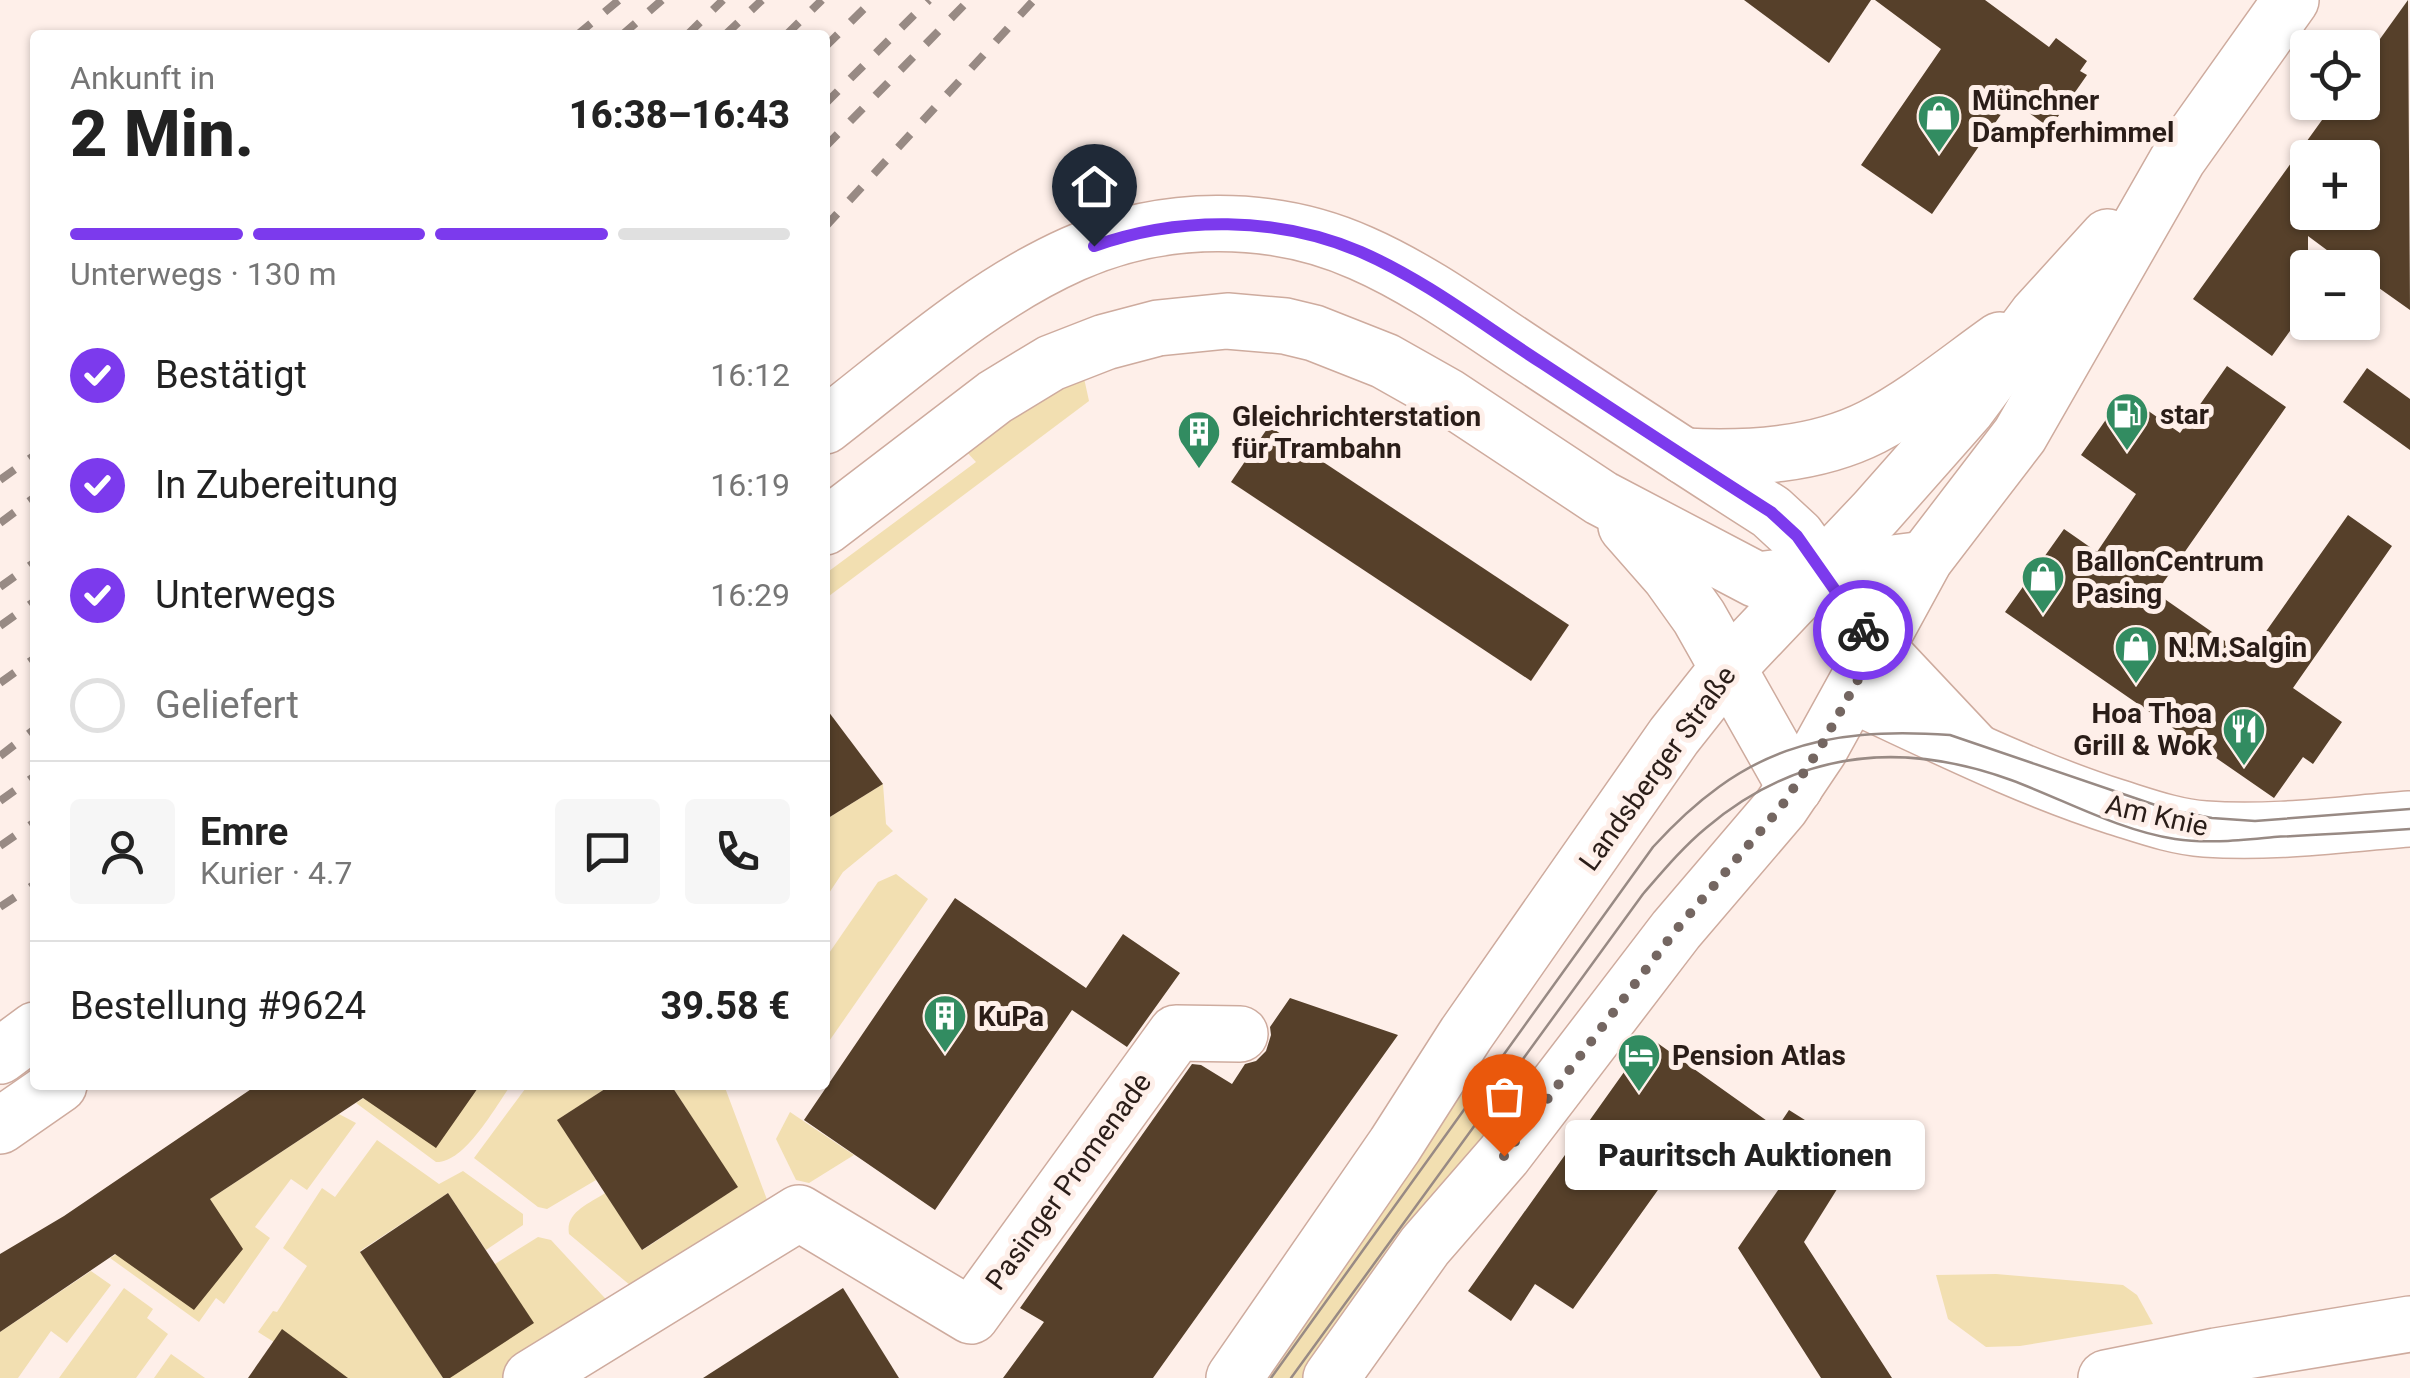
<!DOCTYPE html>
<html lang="de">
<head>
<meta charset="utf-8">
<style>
	body { margin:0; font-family:Roboto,sans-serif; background:#f6f6f6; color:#222; height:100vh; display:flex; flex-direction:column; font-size:38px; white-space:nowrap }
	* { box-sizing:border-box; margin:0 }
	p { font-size:32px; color:#767676 }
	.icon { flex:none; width:55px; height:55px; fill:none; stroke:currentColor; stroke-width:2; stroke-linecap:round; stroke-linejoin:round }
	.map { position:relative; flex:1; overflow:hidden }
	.panel { position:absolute; left:30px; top:30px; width:800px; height:1060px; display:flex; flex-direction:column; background:#fff; border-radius:10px; box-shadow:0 2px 8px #0004 }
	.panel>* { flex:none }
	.controls { position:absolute; left:2290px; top:30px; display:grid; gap:20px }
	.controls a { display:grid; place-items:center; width:90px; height:90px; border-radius:10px; background:#fff; box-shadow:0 2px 8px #0004; font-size:50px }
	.pin { position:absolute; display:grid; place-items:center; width:85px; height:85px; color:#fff; margin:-102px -42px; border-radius:50% 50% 50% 0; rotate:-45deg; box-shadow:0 0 10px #0007 }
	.pin .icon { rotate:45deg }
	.courier { position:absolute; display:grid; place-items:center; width:100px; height:100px; margin:-50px; border:8px solid #7c3aed; border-radius:50%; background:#fff; color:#222; box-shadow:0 2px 12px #0007 }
	.bubble { position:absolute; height:70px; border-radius:10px; background:#fff; box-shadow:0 2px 8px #0004; font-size:32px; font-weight:800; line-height:70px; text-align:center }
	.head em { font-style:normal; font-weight:800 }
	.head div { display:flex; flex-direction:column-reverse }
	.head { display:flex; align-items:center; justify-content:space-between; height:170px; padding:0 40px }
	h1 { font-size:65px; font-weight:800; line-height:75px }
	.bar { display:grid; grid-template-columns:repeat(4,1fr); gap:15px 10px; align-content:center; height:120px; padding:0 40px }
	.bar i { height:12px; border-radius:8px; background:#e0e0e0 }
	.bar .active { background:#7c3aed }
	.bar p { grid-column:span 4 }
	.line { display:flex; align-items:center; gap:25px; padding:0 40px; border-top:2px solid #e0e0e0 }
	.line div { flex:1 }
	.round { display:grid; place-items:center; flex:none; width:105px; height:105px; border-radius:10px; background:#f6f6f6 }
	ol { padding:0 40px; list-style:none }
	li { display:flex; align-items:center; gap:30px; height:110px }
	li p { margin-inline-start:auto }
	li .icon { padding:10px; border-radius:50%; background:#7c3aed; color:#fff; stroke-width:4 }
	li:last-child { color:#767676 }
	li i { width:55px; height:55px; border:5px solid #e0e0e0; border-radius:50% }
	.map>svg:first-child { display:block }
</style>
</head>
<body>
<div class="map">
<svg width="2410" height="1378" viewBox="0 0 2410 1378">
	<rect width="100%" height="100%" fill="#feefe9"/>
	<g fill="#f2dfb1">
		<polygon points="1084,378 1089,401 825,599 825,574 976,462 964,449 1064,384"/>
		<polygon points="883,784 886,824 893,831 843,872 825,899 825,820"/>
		<polygon points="896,874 928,899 825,1047 825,959 878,882"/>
		<polygon points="1466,1068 1521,1109 1305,1378 1257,1378"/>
		<path d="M 480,1085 L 511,1085 C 495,1107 465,1163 436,1162 L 356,1103 L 364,1098 Z"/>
		<polygon points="528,1085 611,1085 558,1120 596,1180 547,1209 538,1207 474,1158"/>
		<path d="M 671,1085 L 724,1085 L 769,1205 L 637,1291 L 569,1234 C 565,1212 589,1204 605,1193 L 643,1250 L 737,1187 Z"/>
		<polygon points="790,1112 854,1155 809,1183 796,1180 776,1139"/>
		<polygon points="339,1114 356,1123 307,1190 291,1179 255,1227 270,1238 224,1304 216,1298 199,1322 110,1258 210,1199"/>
		<polygon points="377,1140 439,1184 463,1171 523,1214 523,1225 486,1250 448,1193 360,1251 443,1378 331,1378 258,1332 273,1311 277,1312 307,1266 283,1248 322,1188 335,1197"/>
		<polygon points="538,1237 551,1240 615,1309 507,1378 450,1378 495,1264"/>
		<polygon points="91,1271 111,1285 67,1343 51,1331 18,1378 0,1378 0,1332"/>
		<polygon points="1996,1274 2123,1285 2137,1295 2153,1324 2020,1346 1986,1347 1948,1319 1936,1275"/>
		<polygon points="124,1288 153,1309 147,1318 168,1334 136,1378 59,1378"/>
		<polygon points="171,1354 205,1378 154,1378"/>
	</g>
	<g fill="#56402a" fill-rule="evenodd">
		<polygon points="1744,0 1871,0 1829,63"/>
		<polygon points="1875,0 1985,0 2049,47 2056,38 2087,61 2080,71 2087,75 2050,128 2011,100 1932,214 1861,165 1941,49"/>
		<path d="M 2408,0 L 2410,310 L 2362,276 L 2362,268 L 2351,268 L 2308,236 L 2308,306 L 2272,356 L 2193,299 L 2335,102 L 2362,102 L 2362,64 ZM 2308,158 L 2362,158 L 2362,212 L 2308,212 Z"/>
		<polygon points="2227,366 2286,407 2156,593 2248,657 2348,515 2392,546 2293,688 2342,722 2313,764 2303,757 2274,798 2005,612 2064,529 2097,552 2136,494 2081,455 2124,394 2180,433"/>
		<polygon points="2367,368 2410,399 2410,450 2343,402"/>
		<polygon points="1269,426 1569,625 1531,681 1231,482"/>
		<polygon points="825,707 883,784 825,820"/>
		<polygon points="955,898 1086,988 1123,934 1180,973 1127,1047 1072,1010 935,1210 804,1120"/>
		<polygon points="1290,998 1398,1035 1153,1378 1003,1378 1044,1322 1020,1308 1192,1064 1201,1065 1232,1084 1245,1064 1256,1061 1266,1051 1271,1035 1270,1027"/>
		<polygon points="1649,1037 1777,1128 1789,1110 1859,1154 1804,1242 1892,1378 1821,1378 1738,1248 1787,1177 1705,1124 1573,1309 1535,1284 1511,1321 1468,1291"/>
		<polygon points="257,1085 480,1085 436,1148 363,1098 210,1199 243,1249 194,1310 115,1254 0,1332 0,1254 64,1216"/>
		<polygon points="611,1085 671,1085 738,1187 642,1250 557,1120"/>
		<polygon points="448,1193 534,1323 450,1378 443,1378 360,1252"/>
		<polygon points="843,1288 899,1378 703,1378"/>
		<polygon points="282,1329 348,1378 248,1378"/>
	</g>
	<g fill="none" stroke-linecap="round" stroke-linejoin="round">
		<g stroke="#ceab9e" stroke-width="58">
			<g id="minor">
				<polyline points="531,1378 799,1213 971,1316 1176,1033 1240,1034"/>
				<polyline points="1234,1378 1395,1145 1466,1034 1674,736 1727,669"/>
				<polyline points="1331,1378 1425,1246 1504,1155 1676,930 1781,807 1820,749 1873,653"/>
				<polyline points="2106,1378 2216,1356 2410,1324"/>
			</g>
		</g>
		<g stroke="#ceab9e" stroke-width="58">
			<g id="major">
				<path d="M 825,426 C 904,365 981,295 1073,254 C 1162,214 1272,213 1361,253 C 1425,281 1483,325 1542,363 C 1618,413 1694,463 1771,512 L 1797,536 L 1877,647 L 1973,749"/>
				<path d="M 1684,456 C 1747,459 1815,456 1872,427 C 1917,404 1959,369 2000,340"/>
				<polyline points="1626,526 1669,575 1699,617 1795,787"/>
				<polyline points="825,527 995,397 1051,363 1105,342 1158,328 1227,321 1285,326 1314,333 1385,361 1447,396 1601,498 1757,580 1925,559"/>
				<polyline points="1877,647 1925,559 2020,435 2178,159 2291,0"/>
				<polyline points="1727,669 1876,512 1967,409 2037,315 2108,237"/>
				<path d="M 1851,694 C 1938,734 2025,778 2116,807 C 2145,816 2175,827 2205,829 C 2273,834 2342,824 2410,819"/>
				<polyline points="0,1056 35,1030"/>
				<polyline points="0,1126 59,1085"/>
			</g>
		</g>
		<use href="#minor" stroke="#fff" stroke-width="55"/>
		<use href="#major" stroke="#fff" stroke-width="55"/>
		<g stroke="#988a84" stroke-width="2.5">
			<path d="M 1271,1378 L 1653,847 C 1742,749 1821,726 1950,735 L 2170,810 L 2212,818 L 2255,821 L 2410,809"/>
			<path d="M 1291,1378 L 1643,894 C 1663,871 1683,847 1706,828 C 1797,751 1901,740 2011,780 C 2065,800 2118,830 2175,839 C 2208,844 2241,840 2274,837 C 2319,835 2365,832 2410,829"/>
		</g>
		<g stroke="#988a84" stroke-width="8" stroke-dasharray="18 18" stroke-linecap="butt">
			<polyline points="577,35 619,0"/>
			<polyline points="622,35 662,0"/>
			<polyline points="687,35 723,0"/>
			<polyline points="725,35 762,0"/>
			<polyline points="786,35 822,0"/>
			<polyline points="825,47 873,0"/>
			<polyline points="825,104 929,0"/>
			<polyline points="825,147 969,0"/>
			<polyline points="825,227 1034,0"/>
			<polyline points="0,480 35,455"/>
			<polyline points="0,523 35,497"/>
			<polyline points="0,587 35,562"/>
			<polyline points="0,626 35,601"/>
			<polyline points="0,683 35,658"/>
			<polyline points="0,756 35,729"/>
			<polyline points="0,801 35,776"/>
			<polyline points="0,846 35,822"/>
			<polyline points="0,907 35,884"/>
		</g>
	</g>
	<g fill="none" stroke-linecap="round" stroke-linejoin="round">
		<polyline stroke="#746661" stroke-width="10" stroke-dasharray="0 18" points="1504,1156 1676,930 1781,807 1820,748 1876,647 1863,630"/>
		<path stroke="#7c3aed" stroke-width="12" d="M 1094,246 C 1179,216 1277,216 1361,252 C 1425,280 1483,325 1542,363 C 1618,413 1694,463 1771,512 L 1797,536 L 1863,630"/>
	</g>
	<defs>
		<g id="shop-pin" transform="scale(2.25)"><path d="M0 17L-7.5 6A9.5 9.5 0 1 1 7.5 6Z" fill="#328c61" stroke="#feefe9"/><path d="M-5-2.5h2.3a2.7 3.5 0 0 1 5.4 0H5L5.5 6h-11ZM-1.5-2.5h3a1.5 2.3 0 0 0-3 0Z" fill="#fff"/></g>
		<g id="fuel-pin" transform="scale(2.25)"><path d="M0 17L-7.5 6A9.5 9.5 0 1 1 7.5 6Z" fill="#328c61" stroke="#feefe9"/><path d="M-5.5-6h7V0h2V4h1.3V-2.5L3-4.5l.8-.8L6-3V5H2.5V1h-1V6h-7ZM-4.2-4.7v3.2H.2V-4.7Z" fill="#fff"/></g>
		<g id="building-pin" transform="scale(2.25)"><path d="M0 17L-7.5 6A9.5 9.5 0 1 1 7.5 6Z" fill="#328c61" stroke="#feefe9"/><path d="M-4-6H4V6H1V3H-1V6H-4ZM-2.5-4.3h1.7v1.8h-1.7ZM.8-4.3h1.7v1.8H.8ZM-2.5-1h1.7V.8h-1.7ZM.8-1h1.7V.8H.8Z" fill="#fff"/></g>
		<g id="restaurant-pin" transform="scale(2.25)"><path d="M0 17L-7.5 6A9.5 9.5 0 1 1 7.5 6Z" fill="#328c61" stroke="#feefe9"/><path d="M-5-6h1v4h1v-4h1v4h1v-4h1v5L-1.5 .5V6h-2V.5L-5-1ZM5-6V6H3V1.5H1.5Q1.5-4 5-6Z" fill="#fff"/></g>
		<g id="hotel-pin" transform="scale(2.25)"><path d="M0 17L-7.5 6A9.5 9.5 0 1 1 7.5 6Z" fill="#328c61" stroke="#feefe9"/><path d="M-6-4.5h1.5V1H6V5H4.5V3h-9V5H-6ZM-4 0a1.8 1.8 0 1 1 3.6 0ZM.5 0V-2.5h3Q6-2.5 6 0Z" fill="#fff"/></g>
	</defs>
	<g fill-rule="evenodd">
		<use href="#shop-pin" x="1939" y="116"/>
		<use href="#fuel-pin" x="2127" y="414"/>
		<use href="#building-pin" x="1199" y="432"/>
		<use href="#shop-pin" x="2043" y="577"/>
		<use href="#shop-pin" x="2136" y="647"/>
		<use href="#restaurant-pin" x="2244" y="729"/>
		<use href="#building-pin" x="945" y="1016"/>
		<use href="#hotel-pin" x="1639" y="1055"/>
	</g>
	<g text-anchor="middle" stroke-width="10" stroke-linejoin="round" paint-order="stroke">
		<g font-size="28" font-weight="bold" fill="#2a1d18" stroke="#feefe9" text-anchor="start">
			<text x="1972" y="110">Münchner<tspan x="1972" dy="32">Dampferhimmel</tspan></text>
			<text x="2160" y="424">star</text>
			<text x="1232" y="426">Gleichrichterstation<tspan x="1232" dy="32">für Trambahn</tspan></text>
			<text x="2076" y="571">BallonCentrum<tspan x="2076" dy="32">Pasing</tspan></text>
			<text x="2168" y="657">N.M.Salgin</text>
			<text x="2212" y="723" text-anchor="end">Hoa Thoa<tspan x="2212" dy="32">Grill &amp; Wok</tspan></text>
			<text x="978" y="1026">KuPa</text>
			<text x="1672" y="1065">Pension Atlas</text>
		</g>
		<g font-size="28" fill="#2a1d18" stroke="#feefe9">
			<text transform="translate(1657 768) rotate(-54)" y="10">Landsberger Straße</text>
			<text transform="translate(2157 815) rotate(13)" y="10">Am Knie</text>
			<text transform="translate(1068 1181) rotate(-54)" y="10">Pasinger Promenade</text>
		</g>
	</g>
</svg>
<div class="controls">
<a><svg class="icon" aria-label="locate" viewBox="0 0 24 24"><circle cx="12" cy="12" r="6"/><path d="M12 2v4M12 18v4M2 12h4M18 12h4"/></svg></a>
<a>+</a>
<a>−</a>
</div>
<div class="pin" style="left:1504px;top:1156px;background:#ea580c"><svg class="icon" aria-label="bag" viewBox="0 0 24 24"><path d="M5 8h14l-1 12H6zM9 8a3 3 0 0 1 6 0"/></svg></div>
<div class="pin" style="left:1094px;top:246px;background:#1f2937"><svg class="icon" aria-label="home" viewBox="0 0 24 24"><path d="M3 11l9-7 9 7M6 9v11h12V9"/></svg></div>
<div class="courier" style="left:1863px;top:630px"><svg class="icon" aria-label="bike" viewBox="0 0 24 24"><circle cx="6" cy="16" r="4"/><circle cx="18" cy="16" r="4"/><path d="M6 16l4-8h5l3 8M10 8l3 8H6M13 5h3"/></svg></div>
<div class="bubble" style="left:1565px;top:1120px;width:360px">Pauritsch Auktionen</div>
<section class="panel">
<div class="head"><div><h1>2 Min.</h1><p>Ankunft in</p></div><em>16:38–16:43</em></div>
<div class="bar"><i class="active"></i><i class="active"></i><i class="active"></i><i></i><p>Unterwegs · 130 m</p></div>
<ol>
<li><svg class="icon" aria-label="check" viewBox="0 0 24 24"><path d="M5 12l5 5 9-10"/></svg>Bestätigt<p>16:12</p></li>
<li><svg class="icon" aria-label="check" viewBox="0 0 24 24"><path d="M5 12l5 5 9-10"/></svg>In Zubereitung<p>16:19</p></li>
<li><svg class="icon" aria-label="check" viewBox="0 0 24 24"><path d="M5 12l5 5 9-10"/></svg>Unterwegs<p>16:29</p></li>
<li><i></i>Geliefert</li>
</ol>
<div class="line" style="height:180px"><a class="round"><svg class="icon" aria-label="person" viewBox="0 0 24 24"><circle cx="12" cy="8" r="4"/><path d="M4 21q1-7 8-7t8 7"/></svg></a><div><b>Emre</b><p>Kurier · 4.7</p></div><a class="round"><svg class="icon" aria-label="chat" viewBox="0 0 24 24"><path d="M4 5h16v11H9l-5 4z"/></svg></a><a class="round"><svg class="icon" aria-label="phone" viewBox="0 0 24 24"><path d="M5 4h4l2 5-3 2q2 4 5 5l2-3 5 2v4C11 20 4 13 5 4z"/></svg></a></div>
<div class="line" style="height:130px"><div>Bestellung #9624</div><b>39.58 €</b></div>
</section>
</div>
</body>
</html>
